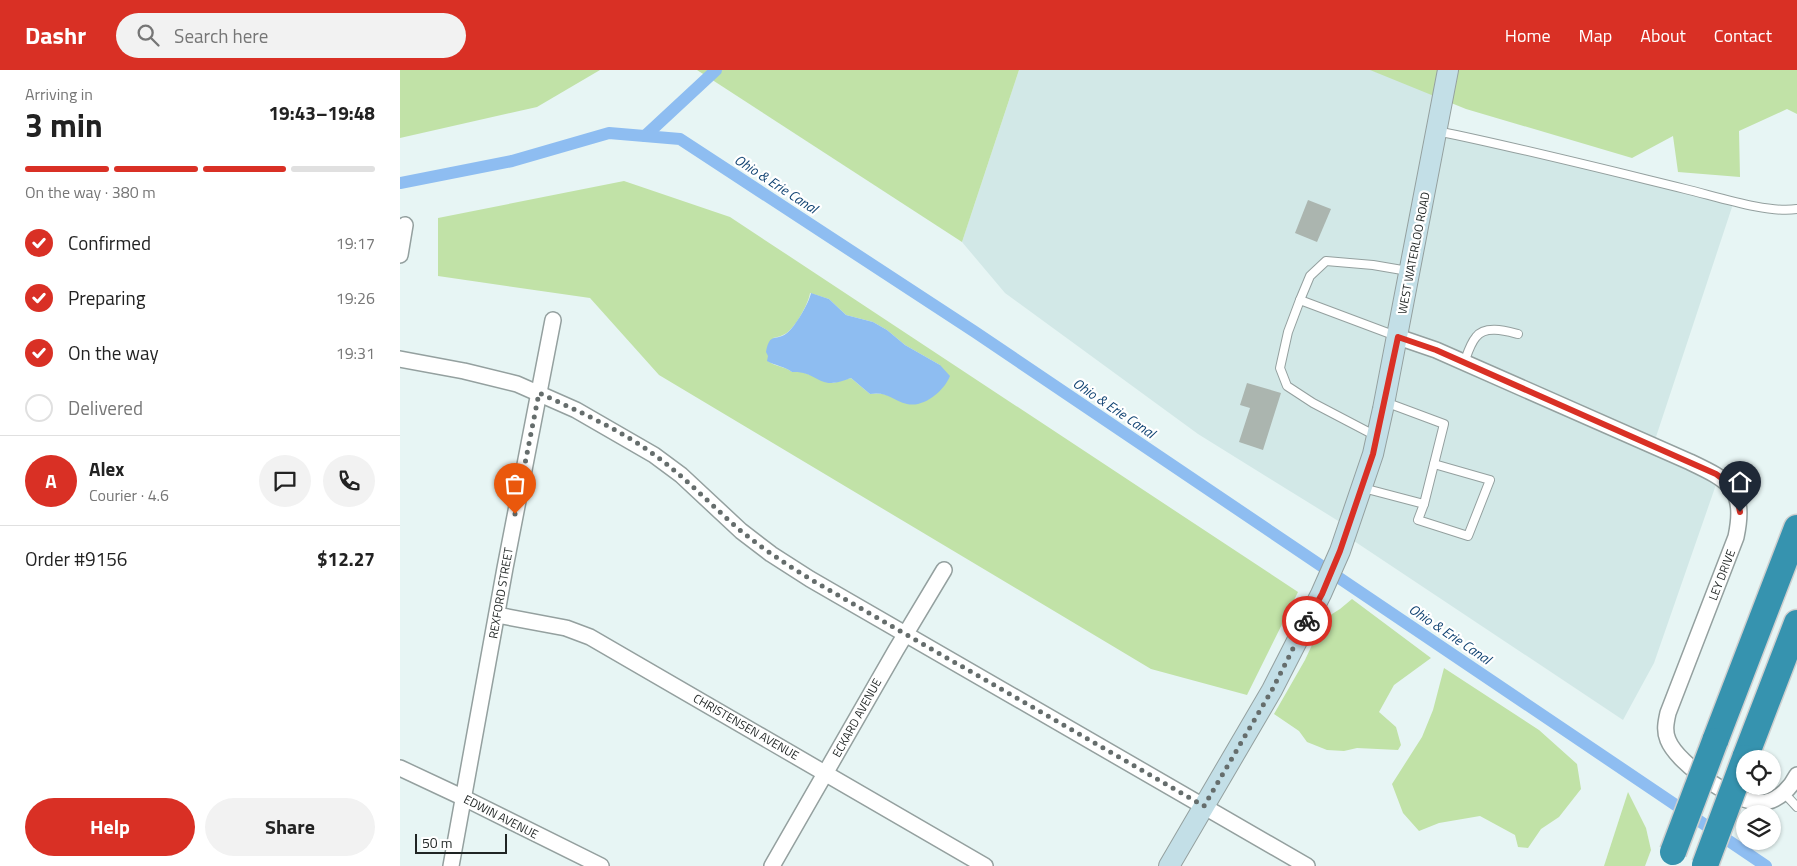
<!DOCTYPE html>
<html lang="en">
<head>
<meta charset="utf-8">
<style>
	body { margin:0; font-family:"Titillium Web",sans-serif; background:#f2f2f2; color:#222; height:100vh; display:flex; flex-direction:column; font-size:19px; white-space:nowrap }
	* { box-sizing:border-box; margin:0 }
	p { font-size:16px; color:#767676 }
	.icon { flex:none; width:28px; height:28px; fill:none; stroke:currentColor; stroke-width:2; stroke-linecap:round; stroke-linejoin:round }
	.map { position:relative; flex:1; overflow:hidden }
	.details { display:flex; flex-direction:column; background:#fff; width:400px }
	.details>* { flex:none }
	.tools { position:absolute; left:1336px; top:680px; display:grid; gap:10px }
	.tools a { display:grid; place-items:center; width:45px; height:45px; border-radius:50%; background:#fff; box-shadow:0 1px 4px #0004; font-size:25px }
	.scale { position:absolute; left:15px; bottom:12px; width:92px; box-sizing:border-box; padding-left:5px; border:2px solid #1f2423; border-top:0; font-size:14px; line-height:18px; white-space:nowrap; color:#1f2423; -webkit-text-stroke:4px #fff; paint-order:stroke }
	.pin { position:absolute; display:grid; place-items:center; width:42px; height:42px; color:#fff; margin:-51px -21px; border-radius:50% 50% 50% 0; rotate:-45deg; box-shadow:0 0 5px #0007 }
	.pin .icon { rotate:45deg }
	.courier { position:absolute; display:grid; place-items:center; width:50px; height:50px; margin:-25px; border:4px solid #d93025; border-radius:50%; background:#fff; color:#222; box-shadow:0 1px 6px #0007 }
	.summary em { font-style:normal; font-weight:700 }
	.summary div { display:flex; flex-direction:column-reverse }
	.summary { display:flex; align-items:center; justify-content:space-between; height:85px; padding:0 25px }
	h1 { font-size:32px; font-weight:700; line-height:38px }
	.bar { display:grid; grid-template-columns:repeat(4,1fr); gap:8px 5px; align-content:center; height:60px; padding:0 25px }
	.bar i { height:6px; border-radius:4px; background:#e0e0e0 }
	.bar .current { background:#d93025 }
	.bar p { grid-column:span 4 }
	.line { display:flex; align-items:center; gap:12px; padding:0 25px; border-top:1px solid #e0e0e0 }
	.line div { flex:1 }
	.round { display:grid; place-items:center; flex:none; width:52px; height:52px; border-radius:26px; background:#f2f2f2 }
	ol { padding:0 25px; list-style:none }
	li { display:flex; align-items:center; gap:15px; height:55px }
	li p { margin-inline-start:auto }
	li .icon { padding:5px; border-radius:50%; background:#d93025; color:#fff; stroke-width:4 }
	li:last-child { color:#767676 }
	li i { width:28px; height:28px; border:2px solid #e0e0e0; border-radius:50% }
	.cta { display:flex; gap:10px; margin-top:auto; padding:10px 25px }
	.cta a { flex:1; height:58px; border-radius:30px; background:#d93025; color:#fff; font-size:20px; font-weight:700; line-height:58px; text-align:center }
	.cta a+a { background:#f2f2f2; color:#222 }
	header { display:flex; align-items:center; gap:30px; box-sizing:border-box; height:70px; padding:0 25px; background:#d93025; color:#fff }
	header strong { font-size:24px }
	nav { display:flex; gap:28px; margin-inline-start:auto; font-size:18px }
	.search { width:350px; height:45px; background:#f2f2f2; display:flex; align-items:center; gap:12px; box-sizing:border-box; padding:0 18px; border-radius:28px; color:#767676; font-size:19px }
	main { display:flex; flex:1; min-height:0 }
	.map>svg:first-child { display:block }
</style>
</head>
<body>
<header>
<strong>Dashr</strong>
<div class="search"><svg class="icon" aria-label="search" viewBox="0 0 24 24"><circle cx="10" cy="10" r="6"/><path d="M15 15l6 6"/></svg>Search here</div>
<nav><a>Home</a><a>Map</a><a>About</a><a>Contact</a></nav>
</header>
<main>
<section class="details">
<div class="summary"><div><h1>3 min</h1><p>Arriving in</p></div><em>19:43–19:48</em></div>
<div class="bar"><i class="current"></i><i class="current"></i><i class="current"></i><i></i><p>On the way · 380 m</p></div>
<ol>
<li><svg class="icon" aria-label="check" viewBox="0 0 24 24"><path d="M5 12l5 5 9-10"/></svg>Confirmed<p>19:17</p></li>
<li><svg class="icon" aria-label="check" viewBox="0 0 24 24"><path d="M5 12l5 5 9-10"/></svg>Preparing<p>19:26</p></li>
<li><svg class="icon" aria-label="check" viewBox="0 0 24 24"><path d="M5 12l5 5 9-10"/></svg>On the way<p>19:31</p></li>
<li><i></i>Delivered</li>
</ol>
<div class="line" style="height:90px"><b class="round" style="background:#d93025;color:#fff">A</b><div><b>Alex</b><p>Courier · 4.6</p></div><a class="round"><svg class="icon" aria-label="chat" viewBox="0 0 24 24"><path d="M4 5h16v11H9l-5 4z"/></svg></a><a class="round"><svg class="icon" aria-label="phone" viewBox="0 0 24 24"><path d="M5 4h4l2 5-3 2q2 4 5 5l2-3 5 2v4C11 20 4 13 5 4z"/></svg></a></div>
<div class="line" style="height:65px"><div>Order #9156</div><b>$12.27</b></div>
<div class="cta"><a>Help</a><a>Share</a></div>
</section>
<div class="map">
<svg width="1397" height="796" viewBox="0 0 1397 796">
	<rect width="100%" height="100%" fill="#e7f5f4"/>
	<polygon fill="#d2e8e7" points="619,0 971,0 1043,28 1037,61 1334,131 1253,376 1319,406 1254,593 1223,650 945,465 948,457 798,364 605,223 562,172"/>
	<g fill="#c1e2a7" fill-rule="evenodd">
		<polygon points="0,0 200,0 137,37 0,68"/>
		<polygon points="297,0 619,0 562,172"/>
		<polygon points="970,0 1397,0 1397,44 1387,39 1339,61 1340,107 1278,102 1273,66 1232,88 1066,39"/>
		<path d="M 224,111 L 330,147 L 898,522 L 847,625 L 751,599 L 259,305 L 190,228 L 38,206 L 38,148 ZM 410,223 L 429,229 L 446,245 L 473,252 L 487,260 L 505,275 L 540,295 L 500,331 C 490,325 482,322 470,324 L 451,308 L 433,313 L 402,302 L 392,302 C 384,296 376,297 368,291 L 373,268 C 377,267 382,266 385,264 C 394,260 409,233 410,223 Z"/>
		<polygon points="952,529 1031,588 994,615 979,642 996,657 1001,675 998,680 957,678 944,681 927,680 907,672 899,661 874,644 905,590 924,549 940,539"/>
		<polygon points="1044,598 1139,660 1177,694 1181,719 1159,747 1141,759 1128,778 1118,777 1115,765 1080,746 1039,753 1019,761 1003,743 992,714 1022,667 1033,640"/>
		<polygon points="1228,722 1246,758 1251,780 1245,796 1204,796"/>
	</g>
	<path fill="#8ebdf1" d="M 411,223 L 429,229 L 446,245 L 473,252 L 487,260 L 505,275 L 540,295 L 550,306 C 544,321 524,338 507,334 C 492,330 487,321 470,324 L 451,308 C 445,310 438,313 431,313 C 417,313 412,301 392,302 C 384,296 376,296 367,291 L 368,286 L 366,282 C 370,261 376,272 387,263 C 395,257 409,233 411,223 Z"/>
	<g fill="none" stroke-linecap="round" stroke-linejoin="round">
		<g stroke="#8ebdf1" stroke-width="12">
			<polyline points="245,66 316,0"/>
			<polyline points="0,113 112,91 209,63 280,69 575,262 1366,796"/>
		</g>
	</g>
	<g fill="#abb5af">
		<polygon points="908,130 931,139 917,172 895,163"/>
		<polygon points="847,313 881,323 863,380 839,372 850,338 840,335"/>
	</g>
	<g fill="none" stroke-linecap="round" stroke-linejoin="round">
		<g stroke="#94a09f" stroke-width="10">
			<g id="service">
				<path d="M 1037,61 C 1120,78 1203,99 1285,119 C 1315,126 1368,144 1397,139"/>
				<polyline points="900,230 996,266"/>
				<path d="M 1064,293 C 1067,285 1070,274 1076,267 C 1085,255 1106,261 1118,264"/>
				<polyline points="976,366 913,333 887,316 880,298 888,262 900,230 910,206 926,191 973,195 1008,201"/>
				<polyline points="963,418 1024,434 1044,354 985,332"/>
				<polyline points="1024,434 1018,450 1068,466 1090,410 1034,394"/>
				<polyline points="1384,723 1397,737"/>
			</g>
		</g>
		<g stroke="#94a09f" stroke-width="18">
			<g id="minor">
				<polyline points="0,185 5,155"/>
				<path d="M 998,267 L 1036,280 L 1290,392 C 1330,411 1346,419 1336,467 L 1268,643 C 1266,652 1264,661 1268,670 C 1278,695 1339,737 1366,732 C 1380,729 1391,717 1397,705"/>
				<polyline points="0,289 64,301 117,314 176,340 254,385 281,405 341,461 371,484 410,509 907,796"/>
				<polyline points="97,545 166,558 190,567 585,796"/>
				<polyline points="0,698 64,728 201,796"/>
				<polyline points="51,796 105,498 153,250"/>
				<polyline points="372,796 496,580 544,500"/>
			</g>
		</g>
		<g stroke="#94a09f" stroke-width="22">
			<polyline id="secondary" points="769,796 872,620 921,524 940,481 973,384 983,339 1048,0"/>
		</g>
		<g stroke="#cecfcf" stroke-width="29">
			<g id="motorway">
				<polyline points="1315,671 1397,458"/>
				<polyline points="1345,688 1397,553"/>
			</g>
		</g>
		<use href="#service" stroke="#fff" stroke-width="8"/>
		<use href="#minor" stroke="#fff" stroke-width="15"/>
		<use href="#secondary" stroke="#c3dfe7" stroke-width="20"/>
		<use href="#motorway" stroke="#3693af" stroke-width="26"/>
		<g stroke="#cecfcf" stroke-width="29" stroke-linecap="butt">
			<g id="motorway-bridge">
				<polyline points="1273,782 1315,671"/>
				<polyline points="1305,795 1345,688"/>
			</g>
		</g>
		<use href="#motorway-bridge" stroke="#3693af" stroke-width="26"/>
	</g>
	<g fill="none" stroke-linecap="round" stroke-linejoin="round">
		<path stroke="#656d6c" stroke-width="5" stroke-dasharray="0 9" d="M 115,444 L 139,323 C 178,341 221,360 256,386 C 287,409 312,436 341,461 C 363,479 386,494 410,509 L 804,736 L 872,620 L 907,551"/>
		<path stroke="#d93025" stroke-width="6" d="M 907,551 L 922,524 L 940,481 L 973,384 L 998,267 L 1036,280 L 1316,404 C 1331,414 1337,425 1340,442"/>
	</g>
	<g text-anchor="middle" stroke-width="4.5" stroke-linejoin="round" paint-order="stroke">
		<g font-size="12" fill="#1f2423" stroke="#fff">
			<text transform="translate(1014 183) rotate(-79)" y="4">WEST WATERLOO ROAD</text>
			<text transform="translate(1322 505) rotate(-69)" y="4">LEY DRIVE</text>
			<text transform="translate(101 523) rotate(-80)" y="4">REXFORD STREET</text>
			<text transform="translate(457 648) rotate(-61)" y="4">ECKARD AVENUE</text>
			<text transform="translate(346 657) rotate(30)" y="4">CHRISTENSEN AVENUE</text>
			<text transform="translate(101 747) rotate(27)" y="4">EDWIN AVENUE</text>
		</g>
		<g font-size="14" font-style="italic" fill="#124473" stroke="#fff">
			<text transform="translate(376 114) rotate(33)" y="5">Ohio &amp; Erie Canal</text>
			<text transform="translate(714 338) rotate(34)" y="5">Ohio &amp; Erie Canal</text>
			<text transform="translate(1050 564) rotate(34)" y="5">Ohio &amp; Erie Canal</text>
		</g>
	</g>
</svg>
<div class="tools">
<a><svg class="icon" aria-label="locate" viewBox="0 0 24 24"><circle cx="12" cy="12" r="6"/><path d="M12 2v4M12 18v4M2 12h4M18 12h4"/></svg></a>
<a><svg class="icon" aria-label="layers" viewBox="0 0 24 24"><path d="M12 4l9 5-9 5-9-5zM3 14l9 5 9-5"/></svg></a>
</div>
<div class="scale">50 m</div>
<div class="pin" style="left:115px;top:444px;background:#ea580c"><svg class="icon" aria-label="bag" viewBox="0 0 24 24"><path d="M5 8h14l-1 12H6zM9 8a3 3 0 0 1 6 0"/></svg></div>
<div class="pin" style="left:1340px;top:442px;background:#1f2937"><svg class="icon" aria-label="home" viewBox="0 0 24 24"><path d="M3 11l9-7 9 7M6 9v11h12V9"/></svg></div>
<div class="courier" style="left:907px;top:551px"><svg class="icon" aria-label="bike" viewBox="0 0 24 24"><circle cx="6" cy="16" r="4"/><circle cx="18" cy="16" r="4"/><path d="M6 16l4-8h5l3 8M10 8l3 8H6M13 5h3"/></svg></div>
</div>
</main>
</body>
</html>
